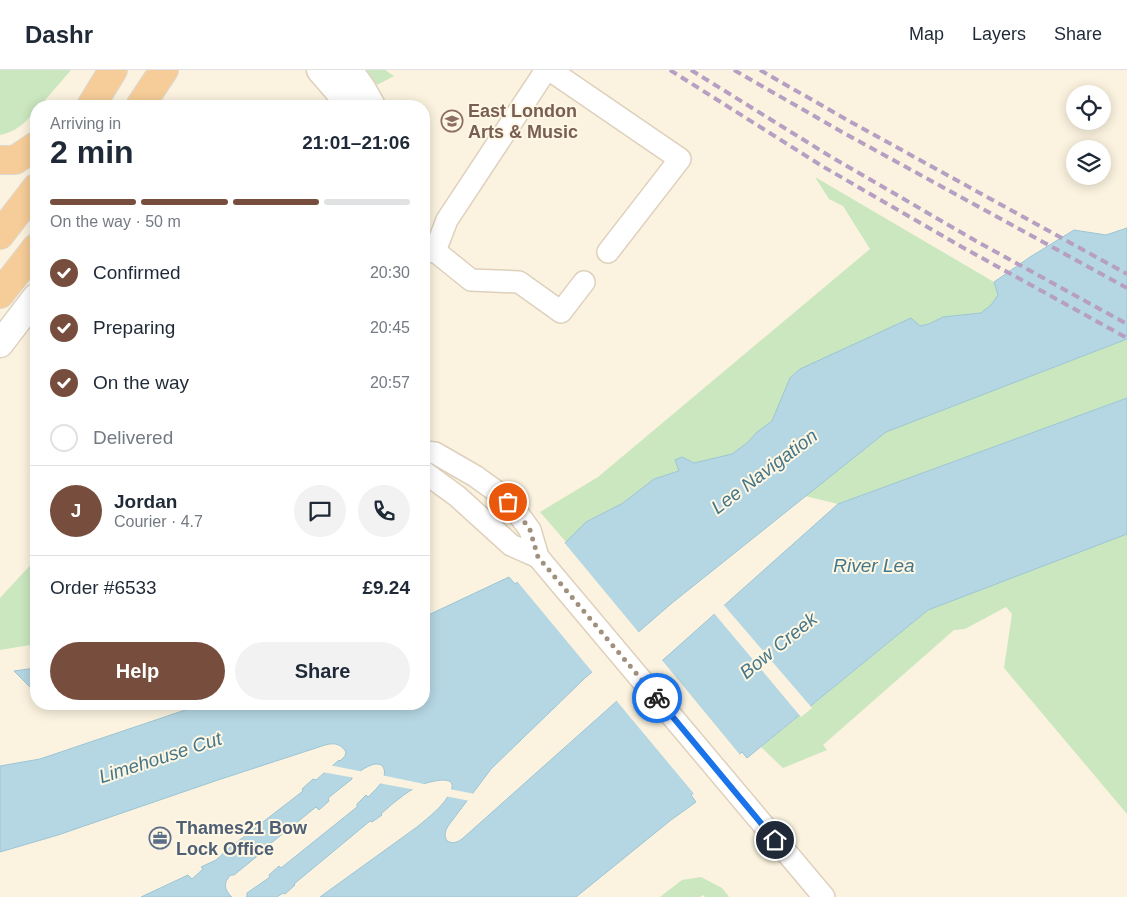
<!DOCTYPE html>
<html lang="en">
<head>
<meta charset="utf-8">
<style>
	body { margin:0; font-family:Arial,sans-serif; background:#f2f2f3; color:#1f2937; height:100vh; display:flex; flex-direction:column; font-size:19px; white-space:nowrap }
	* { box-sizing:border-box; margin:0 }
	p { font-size:16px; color:#747a83 }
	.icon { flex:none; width:28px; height:28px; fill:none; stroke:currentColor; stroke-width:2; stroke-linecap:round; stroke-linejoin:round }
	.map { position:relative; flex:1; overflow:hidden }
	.side { position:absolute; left:30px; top:30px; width:400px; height:610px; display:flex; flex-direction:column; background:#fff; border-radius:20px; box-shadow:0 2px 12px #0003 }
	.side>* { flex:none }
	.tools { position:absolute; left:1066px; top:15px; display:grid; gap:10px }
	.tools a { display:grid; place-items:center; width:45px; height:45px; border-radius:50%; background:#fff; box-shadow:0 2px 12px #0003; font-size:25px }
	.pin { position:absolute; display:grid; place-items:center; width:42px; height:42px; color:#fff; margin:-21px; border:2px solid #fff; border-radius:50%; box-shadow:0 1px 5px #0007 }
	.courier { position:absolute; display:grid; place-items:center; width:50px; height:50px; margin:-25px; border:4px solid #1a73e8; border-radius:50%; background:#fff; color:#222; box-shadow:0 1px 6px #0007 }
	.head em { font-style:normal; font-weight:700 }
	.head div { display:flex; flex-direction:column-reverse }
	.head { display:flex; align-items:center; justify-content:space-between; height:85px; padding:0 20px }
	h1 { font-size:32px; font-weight:700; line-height:38px }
	.bar { display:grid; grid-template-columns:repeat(4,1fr); gap:8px 5px; align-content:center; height:60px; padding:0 20px }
	.bar i { height:6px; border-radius:4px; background:#e0e1e3 }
	.bar .selected { background:#774e3e }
	.bar p { grid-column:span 4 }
	.line { display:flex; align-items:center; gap:12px; padding:0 20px; border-top:1px solid #e0e1e3 }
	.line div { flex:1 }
	.round { display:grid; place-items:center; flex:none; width:52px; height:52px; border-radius:26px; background:#f2f2f3 }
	ol { padding:0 20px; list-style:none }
	li { display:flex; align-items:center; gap:15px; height:55px }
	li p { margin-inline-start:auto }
	li .icon { padding:5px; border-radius:50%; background:#774e3e; color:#fff; stroke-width:4 }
	li:last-child { color:#747a83 }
	li i { width:28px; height:28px; border:2px solid #e0e1e3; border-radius:50% }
	.button { display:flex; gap:10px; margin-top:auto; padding:10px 20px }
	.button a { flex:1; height:58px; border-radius:30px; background:#774e3e; color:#fff; font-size:20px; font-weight:700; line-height:58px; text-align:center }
	.button a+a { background:#f2f2f3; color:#1f2937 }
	header { display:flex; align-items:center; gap:30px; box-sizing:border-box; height:70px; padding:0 25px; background:#fff; border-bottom:1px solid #e0e1e3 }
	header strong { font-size:24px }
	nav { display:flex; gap:28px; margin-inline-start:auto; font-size:18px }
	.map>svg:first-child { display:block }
</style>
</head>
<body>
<header>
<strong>Dashr</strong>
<nav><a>Map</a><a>Layers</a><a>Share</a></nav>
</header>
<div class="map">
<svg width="1127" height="827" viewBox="0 0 1127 827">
	<rect width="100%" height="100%" fill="#fbf3df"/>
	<g fill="#cae7bf">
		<path d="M 0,0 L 71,0 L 40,36 L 36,36 L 36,40 C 26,52 16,62 0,65 Z"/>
		<polygon points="367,0 385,0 394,6 377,15"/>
		<polygon points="815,107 994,212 998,225 991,235 981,243 944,247 929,254 852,276 800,299 790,308 772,351 757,362 747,373 732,384 694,393 682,387 675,391 679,401 654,409 623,433 586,452 566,472 540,442 598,407 870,179 843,136 829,129"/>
		<polygon points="1127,269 1127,328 838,434 805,426 886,362"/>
		<polygon points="1127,464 1127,744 1004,598 1012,544 1006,537 965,559 954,560 823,675 827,680 783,698 761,677 928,540"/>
		<polygon points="36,489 36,574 0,580 0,528"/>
		<polygon points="701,807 722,818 729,827 705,827 703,825 700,827 660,827 682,810"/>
	</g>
	<g fill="#b5d7e3" stroke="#9cc5d4">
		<path d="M 1127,158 L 1127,269 L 886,362 L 672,533 L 585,608 L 491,699 L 448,756 C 440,769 450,778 462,769 L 838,434 L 1127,328 L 1127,464 L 928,540 L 747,688 L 742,682 L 691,725 L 696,732 L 671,750 L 576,827 L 320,827 L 417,757 C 429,747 444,736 451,721 C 459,702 425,713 418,716 C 405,723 392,734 381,744 L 382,745 L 372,752 L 370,751 L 294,814 L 295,815 L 285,824 L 283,823 L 277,827 L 246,827 L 247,826 L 247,823 L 270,807 L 269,805 L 279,796 L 281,798 L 357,737 L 357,734 L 366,725 L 368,727 C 375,720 387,710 384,699 C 383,696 382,695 378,694 C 370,693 359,702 352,707 L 352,709 L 328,728 L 329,731 L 319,740 L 316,737 L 265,778 L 266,779 L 234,805 L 231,805 C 223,812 224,820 232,827 L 141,827 L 188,805 L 192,809 L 203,799 L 201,797 L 216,790 L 228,779 L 303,721 L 302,719 L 313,709 L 316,710 L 339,690 L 340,691 L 345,686 L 346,682 C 339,671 330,673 319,677 L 215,711 L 58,765 L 0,782 L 0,696 L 40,689 L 203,634 L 424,634 L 424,547 L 509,507 L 515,514 L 566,472 L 586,452 L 623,433 L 654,409 L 679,401 L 675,390 L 682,387 L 694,393 L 732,384 L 747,373 L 757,362 L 772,351 L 790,308 L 800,299 L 911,248 L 920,256 L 929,254 L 943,247 L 981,243 L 991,235 L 998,225 L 994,212 L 1030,187 L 1074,160 L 1106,165 Z"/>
		<polygon points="36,598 36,623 14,601"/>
	</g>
	<g fill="#fbf3df">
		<polygon points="563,471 640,564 594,604 516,510"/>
		<polygon points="722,533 812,638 801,647 713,542"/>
		<polygon points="661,589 741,686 695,725 615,629"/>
		<polygon points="329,695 364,702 355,708 322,702"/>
		<polygon points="381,705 429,715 416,720 378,713"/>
		<polygon points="449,719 475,724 478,721 470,731 445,726"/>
	</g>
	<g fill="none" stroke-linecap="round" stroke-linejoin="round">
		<g stroke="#ded0bc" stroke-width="24">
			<g id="minor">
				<polyline points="550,0 680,89 608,182"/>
				<polyline points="435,181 447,150 546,0"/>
				<polyline points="424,182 435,181 471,210 519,212 561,242 584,212"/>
				<polyline points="424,382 435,383 475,406 500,424 516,441 530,460 538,487 824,827"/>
				<polyline points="424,402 457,426 511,475 538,487"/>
			</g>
		</g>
		<g stroke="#ded0bc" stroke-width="29">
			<g id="tertiary">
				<polyline points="320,0 339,22 347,36"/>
				<polyline points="349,0 362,18 372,36"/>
				<polyline points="0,274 36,227"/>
			</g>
		</g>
		<g stroke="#ddd8d3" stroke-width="30">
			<g id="trunk">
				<polyline points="91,36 113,0"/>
				<polyline points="140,36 164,0"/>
				<polyline points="0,90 15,90 36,76"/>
				<polyline points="0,165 36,118"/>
				<polyline points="0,224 36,178"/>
			</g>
		</g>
		<use href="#minor" stroke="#fff" stroke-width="21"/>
		<use href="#tertiary" stroke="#fff" stroke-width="26"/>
		<use href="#trunk" stroke="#f6cd98" stroke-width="28"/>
		<g stroke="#b69fc3" stroke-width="4" stroke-dasharray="8 5" stroke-linecap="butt">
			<polyline points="670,0 822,96 962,177 1127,268"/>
			<polyline points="691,0 828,85 976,171 1127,254"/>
			<polyline points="734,0 842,62 1127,218"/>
			<polyline points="760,0 849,51 1127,204"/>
		</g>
	</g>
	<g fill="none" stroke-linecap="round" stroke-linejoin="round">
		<polyline stroke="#a1907d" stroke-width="5" stroke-dasharray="0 9" points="508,432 516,440 530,460 538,487 657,628"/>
		<polyline stroke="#1a73e8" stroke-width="6" points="657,628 775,770"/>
	</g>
	<defs>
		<g id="university-ring" transform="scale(1.125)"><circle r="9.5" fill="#fef7e4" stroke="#8d6e63" stroke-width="1.5"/><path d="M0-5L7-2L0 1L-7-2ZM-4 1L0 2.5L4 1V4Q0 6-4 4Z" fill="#8d6e63"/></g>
		<g id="office-ring" transform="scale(1.125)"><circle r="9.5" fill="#fef7e4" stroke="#5c6f8a" stroke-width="1.5"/><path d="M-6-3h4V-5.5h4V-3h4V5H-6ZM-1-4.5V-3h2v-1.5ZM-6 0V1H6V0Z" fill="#5c6f8a"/></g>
	</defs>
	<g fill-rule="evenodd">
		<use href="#university-ring" x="452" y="51"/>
		<use href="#office-ring" x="160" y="768"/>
	</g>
	<g text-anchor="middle" stroke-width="4" stroke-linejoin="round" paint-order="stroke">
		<g font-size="18" font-weight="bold" fill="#785e54" stroke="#fef7e4" text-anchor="start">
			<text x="468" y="47">East London<tspan x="468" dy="21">Arts &amp; Music</tspan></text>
		</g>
		<g font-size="18" font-weight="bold" fill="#4e5e75" stroke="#fef7e4" text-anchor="start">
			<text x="176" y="764">Thames21 Bow<tspan x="176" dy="21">Lock Office</tspan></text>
		</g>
		<g font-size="19" font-style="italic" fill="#46778a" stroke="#fef7e4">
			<text transform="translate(764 401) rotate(-37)" y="7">Lee Navigation</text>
			<text x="874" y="502">River Lea</text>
			<text transform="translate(778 575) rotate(-39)" y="7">Bow Creek</text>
			<text transform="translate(160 687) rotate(-18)" y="7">Limehouse Cut</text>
		</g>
	</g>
</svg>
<div class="tools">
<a><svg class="icon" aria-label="locate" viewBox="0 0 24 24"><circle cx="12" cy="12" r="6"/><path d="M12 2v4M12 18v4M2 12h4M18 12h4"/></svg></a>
<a><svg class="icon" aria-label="layers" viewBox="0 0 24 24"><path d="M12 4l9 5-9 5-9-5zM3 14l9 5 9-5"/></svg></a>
</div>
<div class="pin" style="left:508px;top:432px;background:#ea580c"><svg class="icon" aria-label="bag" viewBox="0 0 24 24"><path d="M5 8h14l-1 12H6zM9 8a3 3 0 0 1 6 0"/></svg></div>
<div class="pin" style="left:775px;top:770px;background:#1f2937"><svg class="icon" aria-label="home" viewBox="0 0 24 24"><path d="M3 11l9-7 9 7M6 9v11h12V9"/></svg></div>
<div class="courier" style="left:657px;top:628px"><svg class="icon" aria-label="bike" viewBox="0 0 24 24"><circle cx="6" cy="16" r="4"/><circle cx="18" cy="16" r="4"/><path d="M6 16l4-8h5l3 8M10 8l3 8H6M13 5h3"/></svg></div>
<section class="side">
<div class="head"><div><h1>2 min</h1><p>Arriving in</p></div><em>21:01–21:06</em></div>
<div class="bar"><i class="selected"></i><i class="selected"></i><i class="selected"></i><i></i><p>On the way · 50 m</p></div>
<ol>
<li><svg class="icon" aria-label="check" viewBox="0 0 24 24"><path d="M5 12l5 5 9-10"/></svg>Confirmed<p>20:30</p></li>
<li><svg class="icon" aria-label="check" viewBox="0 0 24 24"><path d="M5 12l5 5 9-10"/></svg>Preparing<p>20:45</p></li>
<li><svg class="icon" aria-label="check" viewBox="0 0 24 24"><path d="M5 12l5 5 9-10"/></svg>On the way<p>20:57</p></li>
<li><i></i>Delivered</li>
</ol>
<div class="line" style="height:90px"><b class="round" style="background:#774e3e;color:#fff">J</b><div><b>Jordan</b><p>Courier · 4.7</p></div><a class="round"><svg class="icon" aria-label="chat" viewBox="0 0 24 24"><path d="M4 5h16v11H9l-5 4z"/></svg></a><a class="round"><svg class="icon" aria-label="phone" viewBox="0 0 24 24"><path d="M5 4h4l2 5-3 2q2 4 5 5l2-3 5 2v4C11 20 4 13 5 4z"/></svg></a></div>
<div class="line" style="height:65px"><div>Order #6533</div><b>£9.24</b></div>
<div class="button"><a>Help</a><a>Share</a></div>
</section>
</div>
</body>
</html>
